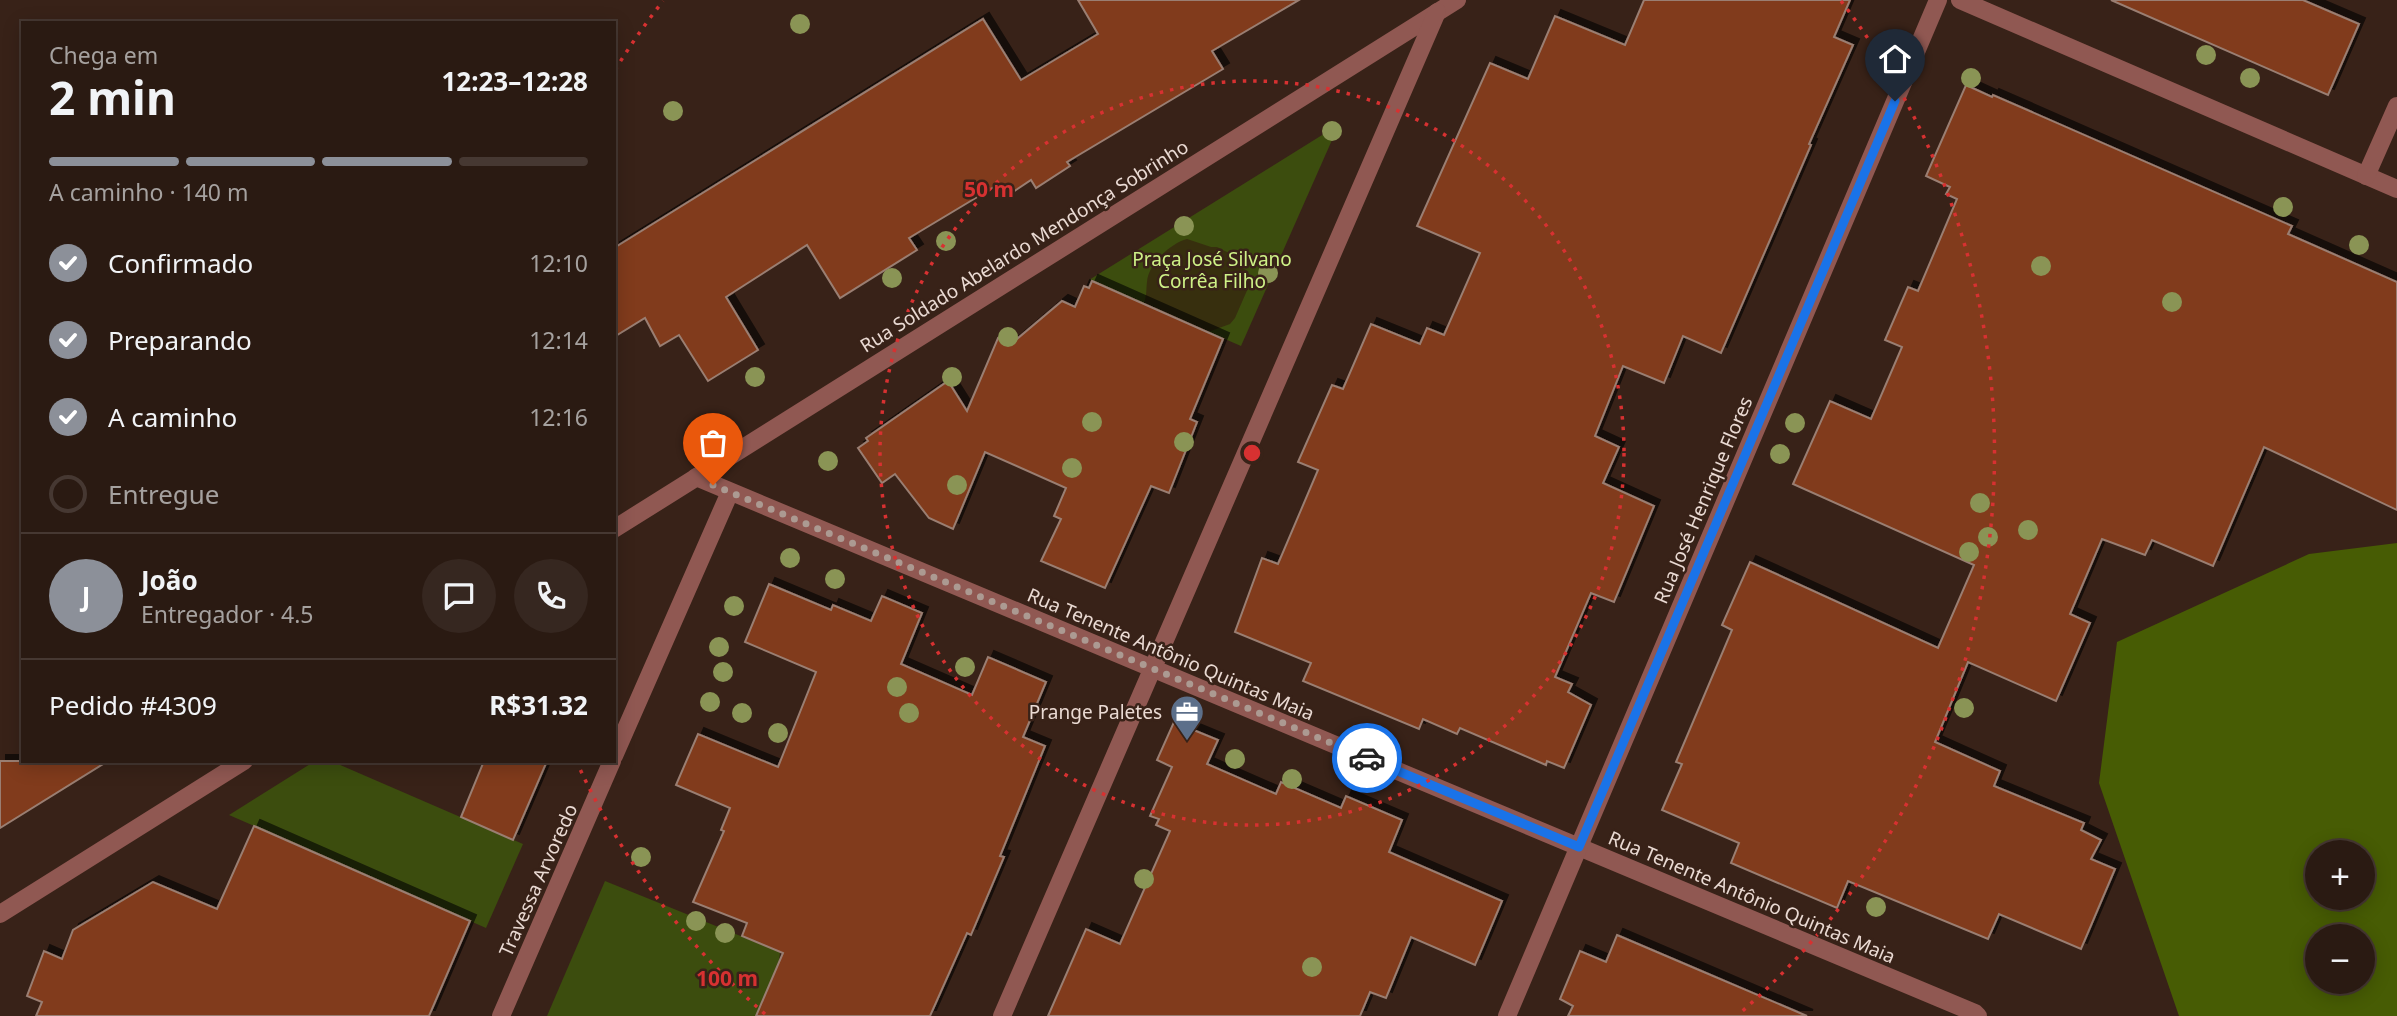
<!DOCTYPE html>
<html lang="pt">
<head>
<meta charset="utf-8">
<style>
	body { margin:0; font-family:"Noto Sans",sans-serif; background:#362720; color:#f1f3f6; height:100vh; display:flex; flex-direction:column; font-size:26px; white-space:nowrap }
	* { box-sizing:border-box; margin:0 }
	p { font-size:23px; color:#a5a19f }
	.icon { flex:none; width:38px; height:38px; fill:none; stroke:currentColor; stroke-width:2; stroke-linecap:round; stroke-linejoin:round }
	.map { position:relative; flex:1; overflow:hidden }
	.panel { position:absolute; left:21px; top:21px; width:595px; height:742px; display:flex; flex-direction:column; background:#2a1a12; border-radius:0px; box-shadow:0 4px 18px #0003,0 0 0 2px #463832 }
	.panel>* { flex:none }
	.fabs { position:absolute; left:2305px; top:840px; display:grid; gap:14px }
	.fabs a { display:grid; place-items:center; width:70px; height:70px; border-radius:50%; background:#2a1a12; box-shadow:0 4px 18px #0003,0 0 0 2px #463832; font-size:35px }
	.pin { position:absolute; display:grid; place-items:center; width:60px; height:60px; color:#fff; margin:-72px -30px; border-radius:50% 50% 50% 0; rotate:-45deg; box-shadow:0 0 7px #0007 }
	.pin .icon { rotate:45deg }
	.courier { position:absolute; display:grid; place-items:center; width:70px; height:70px; margin:-35px; border:5px solid #1a73e8; border-radius:50%; background:#fff; color:#222; box-shadow:0 2px 9px #0007 }
	.head em { font-style:normal; font-weight:700 }
	.head div { display:flex; flex-direction:column-reverse }
	.head { display:flex; align-items:center; justify-content:space-between; height:119px; padding:0 28px }
	h1 { font-size:46px; font-weight:700; line-height:52px }
	.bar { display:grid; grid-template-columns:repeat(4,1fr); gap:10px 7px; align-content:center; height:84px; padding:0 28px }
	.bar i { height:9px; border-radius:5px; background:#463832 }
	.bar .current { background:#8c9099 }
	.bar p { grid-column:span 4 }
	.line { display:flex; align-items:center; gap:18px; padding:0 28px; border-top:2px solid #463832 }
	.line div { flex:1 }
	.round { display:grid; place-items:center; flex:none; width:74px; height:74px; border-radius:37px; background:#362720 }
	ol { padding:0 28px; list-style:none }
	li { display:flex; align-items:center; gap:21px; height:77px }
	li p { margin-inline-start:auto }
	li .icon { padding:7px; border-radius:50%; background:#8c9099; color:#fff; stroke-width:4 }
	li:last-child { color:#a5a19f }
	li i { width:38px; height:38px; border:4px solid #463832; border-radius:50% }
	.map>svg:first-child { display:block }
</style>
</head>
<body>
<div class="map">
<svg width="2397" height="1016" viewBox="0 0 2397 1016">
	<defs>
		<filter id="shadow"><feDropShadow dx="6" dy="-6" stdDeviation="0" flood-color="#0009"/></filter>
	</defs>
	<rect width="100%" height="100%" fill="#382218"/>
	<g fill="#3c4d0e">
		<polygon points="1335,127 1336,131 1241,346 1089,280"/>
		<polygon points="315,761 331,761 523,844 486,928 229,815"/>
		<polygon points="605,881 780,952 779,962 756,1016 547,1016"/>
	</g>
	<path fill="#475c04" fill-rule="evenodd" d="M 2397,543 L 2397,1016 L 2179,1016 L 2099,783 L 2117,642 L 2309,554 ZM 2317,852 L 2362,852 L 2362,898 L 2317,898 ZM 2317,936 L 2362,936 L 2362,982 L 2317,982 Z"/>
	<path fill="#372f0e" d="M 1187,239 L 1211,247 L 1217,247 L 1233,255 L 1235,264 L 1246,270 L 1252,279 L 1235,318 L 1230,324 L 1208,332 L 1144,303 C 1147,294 1146,291 1147,282 C 1148,264 1171,243 1187,239 Z"/>
	<g fill="#813b1a" stroke="#9a7e72" stroke-width="2" filter="url(#shadow)">
		<polygon points="1078,0 1299,0 1212,51 1223,69 1067,162 1070,166 1036,188 1031,180 1007,196 999,184 909,238 917,250 840,298 807,245 726,297 758,350 708,381 679,335 660,346 645,318 614,337 614,248 983,19 1021,80 1098,34"/>
		<polygon points="1644,0 1850,0 1834,37 1853,45 1809,144 1811,145 1721,353 1683,336 1664,383 1623,366 1595,436 1619,447 1603,483 1654,506 1614,602 1591,593 1555,677 1572,684 1568,692 1591,705 1564,768 1547,761 1546,765 1460,728 1457,734 1423,719 1419,729 1303,681 1311,663 1235,632 1262,558 1278,564 1318,470 1298,462 1332,385 1343,389 1371,324 1420,344 1427,328 1444,335 1480,253 1417,226 1490,63 1528,79 1555,16 1625,45"/>
		<polygon points="2111,0 2303,0 2359,24 2328,95"/>
		<polygon points="1966,85 1992,97 1993,95 2292,226 2288,234 2397,282 2397,510 2264,447 2213,566 2152,540 2145,555 2102,539 2070,614 2090,623 2056,701 1968,662 1935,742 2000,771 1994,786 2084,823 2081,830 2101,840 2091,859 2115,869 2081,949 1999,914 1988,939 1848,881 1837,908 1731,863 1739,843 1662,810 1682,764 1676,762 1732,630 1722,625 1750,562 1938,648 1974,565 1793,484 1830,401 1871,419 1902,347 1885,340 1908,287 1918,291 1957,199 1946,194 1950,187 1926,176"/>
		<polygon points="1092,281 1223,339 1190,419 1197,422 1169,493 1151,486 1105,588 1041,561 1061,519 1054,516 1066,488 985,452 953,529 929,518 895,474 882,483 858,448 868,441 866,438 948,381 967,411 998,338 1011,344 1062,301 1075,307 1084,286 1089,288"/>
		<polygon points="769,584 831,610 833,605 871,621 882,596 922,613 901,664 972,695 988,657 1046,682 1023,737 1045,746 1000,856 1004,857 971,935 967,933 930,1016 756,1016 783,953 742,936 747,923 693,902 724,831 721,830 730,808 676,785 698,734 778,767 816,672 745,642"/>
		<polygon points="1174,722 1218,740 1207,764 1276,794 1281,782 1341,808 1346,796 1402,820 1389,852 1502,901 1475,965 1411,937 1386,998 1370,992 1360,1016 1048,1016 1086,929 1120,944 1170,831 1156,825 1159,819 1150,816 1172,767 1157,760"/>
		<polygon points="0,761 108,761 0,828"/>
		<polygon points="484,761 547,761 513,840 461,817"/>
		<polygon points="254,826 470,921 429,1016 36,1016 42,1002 27,996 44,951 62,959 73,930 153,882 217,909"/>
		<polygon points="1617,935 1699,970 1807,1016 1568,1016 1573,1006 1560,999 1580,951 1606,962"/>
	</g>
	<g fill="none" stroke-linecap="round" stroke-linejoin="round">
		<g stroke="#905852" stroke-width="18">
			<polyline points="1960,0 2397,189"/>
			<polyline points="2366,176 2397,106"/>
			<polyline points="696,477 1975,1013 1978,1016"/>
			<polyline points="614,529 1457,0"/>
			<polyline points="614,756 730,492"/>
			<polyline points="0,914 244,761"/>
			<polyline points="501,1016 612,761"/>
			<polyline points="1002,1016 1437,12"/>
			<polyline points="1507,1016 1938,0"/>
		</g>
	</g>
	<g fill="#8a9455">
		<circle cx="800" cy="24" r="10"/>
		<circle cx="2206" cy="55" r="10"/>
		<circle cx="1971" cy="78" r="10"/>
		<circle cx="2250" cy="78" r="10"/>
		<circle cx="673" cy="111" r="10"/>
		<circle cx="1332" cy="131" r="10"/>
		<circle cx="2283" cy="207" r="10"/>
		<circle cx="1184" cy="226" r="10"/>
		<circle cx="946" cy="241" r="10"/>
		<circle cx="2359" cy="245" r="10"/>
		<circle cx="2041" cy="266" r="10"/>
		<circle cx="1268" cy="273" r="10"/>
		<circle cx="892" cy="278" r="10"/>
		<circle cx="2172" cy="302" r="10"/>
		<circle cx="1008" cy="337" r="10"/>
		<circle cx="755" cy="377" r="10"/>
		<circle cx="952" cy="377" r="10"/>
		<circle cx="1092" cy="422" r="10"/>
		<circle cx="1795" cy="423" r="10"/>
		<circle cx="1184" cy="442" r="10"/>
		<circle cx="1780" cy="454" r="10"/>
		<circle cx="828" cy="461" r="10"/>
		<circle cx="1072" cy="468" r="10"/>
		<circle cx="957" cy="485" r="10"/>
		<circle cx="1980" cy="503" r="10"/>
		<circle cx="2028" cy="530" r="10"/>
		<circle cx="1988" cy="537" r="10"/>
		<circle cx="1969" cy="552" r="10"/>
		<circle cx="790" cy="558" r="10"/>
		<circle cx="835" cy="579" r="10"/>
		<circle cx="734" cy="606" r="10"/>
		<circle cx="719" cy="647" r="10"/>
		<circle cx="965" cy="667" r="10"/>
		<circle cx="723" cy="672" r="10"/>
		<circle cx="897" cy="687" r="10"/>
		<circle cx="710" cy="702" r="10"/>
		<circle cx="1964" cy="708" r="10"/>
		<circle cx="742" cy="713" r="10"/>
		<circle cx="909" cy="713" r="10"/>
		<circle cx="778" cy="733" r="10"/>
		<circle cx="1235" cy="759" r="10"/>
		<circle cx="1292" cy="779" r="10"/>
		<circle cx="641" cy="857" r="10"/>
		<circle cx="1144" cy="879" r="10"/>
		<circle cx="1876" cy="907" r="10"/>
		<circle cx="696" cy="921" r="10"/>
		<circle cx="725" cy="933" r="10"/>
		<circle cx="1312" cy="967" r="10"/>
	</g>
	<g fill="none" stroke-linecap="round" stroke-linejoin="round">
		<polyline stroke="#ac9a92" stroke-width="7" stroke-dasharray="0 12.6" points="713,485 1367,758"/>
		<polyline stroke="#1a73e8" stroke-width="9" points="1367,758 1579,847 1895,101"/>
	</g>
	<g fill="none" stroke="#d73131" stroke-width="3.5" stroke-dasharray="3.5 7">
		<circle cx="1252" cy="453" r="372"/>
		<path d="M765 1014A743 743 0 0 1 579 767M615 70A743 743 0 0 1 663 1M1841 1A743 743 0 0 1 1739 1014"/>
	</g>
	<defs>
		<g id="office-pin" transform="scale(1.75)"><path d="M0 17L-7.5 6A9.5 9.5 0 1 1 7.5 6Z" fill="#5c6f8a" stroke="#382218"/><path d="M-6-3h4V-5.5h4V-3h4V5H-6ZM-1-4.5V-3h2v-1.5ZM-6 0V1H6V0Z" fill="#fff"/></g>
	</defs>
	<g fill-rule="evenodd">
		<use href="#office-pin" x="1187" y="712"/>
	</g>
	<g text-anchor="middle" stroke-width="5" stroke-linejoin="round" paint-order="stroke">
		<g font-size="19" fill="#eadad3" stroke="#382218">
			<text transform="translate(1024 246) rotate(-32)" y="7">Rua Soldado Abelardo Mendonça Sobrinho</text>
			<text transform="translate(1703 500) rotate(-67)" y="7">Rua José Henrique Flores</text>
			<text transform="translate(1171 654) rotate(23)" y="7">Rua Tenente Antônio Quintas Maia</text>
			<text transform="translate(538 880) rotate(-66)" y="7">Travessa Arvoredo</text>
			<text transform="translate(1752 897) rotate(23)" y="7">Rua Tenente Antônio Quintas Maia</text>
		</g>
		<g font-size="19" fill="#cef187" stroke="#382218">
			<text x="1212" y="266">Praça José Silvano<tspan x="1212" dy="22">Corrêa Filho</tspan></text>
		</g>
		<g font-size="19" fill="#eadad3" stroke="#382218" text-anchor="end">
			<text x="1162" y="719">Prange Paletes</text>
		</g>
	</g>
	<circle cx="1252" cy="453" r="10" fill="#d73131" stroke="#382218" stroke-width="3.5"/>
	<g font-size="21" text-anchor="middle" font-weight="bold" fill="#d73131" stroke="#382218" stroke-width="5" stroke-linejoin="round" paint-order="stroke">
		<text x="989" y="197">50 m</text>
		<text x="727" y="986">100 m</text>
	</g>
</svg>
<div class="fabs">
<a>+</a>
<a>−</a>
</div>
<div class="pin" style="left:713px;top:485px;background:#ea580c"><svg class="icon" aria-label="bag" viewBox="0 0 24 24"><path d="M5 8h14l-1 12H6zM9 8a3 3 0 0 1 6 0"/></svg></div>
<div class="pin" style="left:1895px;top:101px;background:#1f2937"><svg class="icon" aria-label="home" viewBox="0 0 24 24"><path d="M3 11l9-7 9 7M6 9v11h12V9"/></svg></div>
<div class="courier" style="left:1367px;top:758px"><svg class="icon" aria-label="car" viewBox="0 0 24 24"><path d="M5 17H2v-5l4-1 3-4h7l3 4 3 1v5h-3M9 17h6M6 11h13"/><circle cx="7" cy="17" r="2"/><circle cx="17" cy="17" r="2"/></svg></div>
<section class="panel">
<div class="head"><div><h1>2 min</h1><p>Chega em</p></div><em>12:23–12:28</em></div>
<div class="bar"><i class="current"></i><i class="current"></i><i class="current"></i><i></i><p>A caminho · 140 m</p></div>
<ol>
<li><svg class="icon" aria-label="check" viewBox="0 0 24 24"><path d="M5 12l5 5 9-10"/></svg>Confirmado<p>12:10</p></li>
<li><svg class="icon" aria-label="check" viewBox="0 0 24 24"><path d="M5 12l5 5 9-10"/></svg>Preparando<p>12:14</p></li>
<li><svg class="icon" aria-label="check" viewBox="0 0 24 24"><path d="M5 12l5 5 9-10"/></svg>A caminho<p>12:16</p></li>
<li><i></i>Entregue</li>
</ol>
<div class="line" style="height:126px"><b class="round" style="background:#8c9099;color:#fff">J</b><div><b>João</b><p>Entregador · 4.5</p></div><a class="round"><svg class="icon" aria-label="chat" viewBox="0 0 24 24"><path d="M4 5h16v11H9l-5 4z"/></svg></a><a class="round"><svg class="icon" aria-label="phone" viewBox="0 0 24 24"><path d="M5 4h4l2 5-3 2q2 4 5 5l2-3 5 2v4C11 20 4 13 5 4z"/></svg></a></div>
<div class="line" style="height:91px"><div>Pedido #4309</div><b>R$31.32</b></div>
</section>
</div>
</body>
</html>
